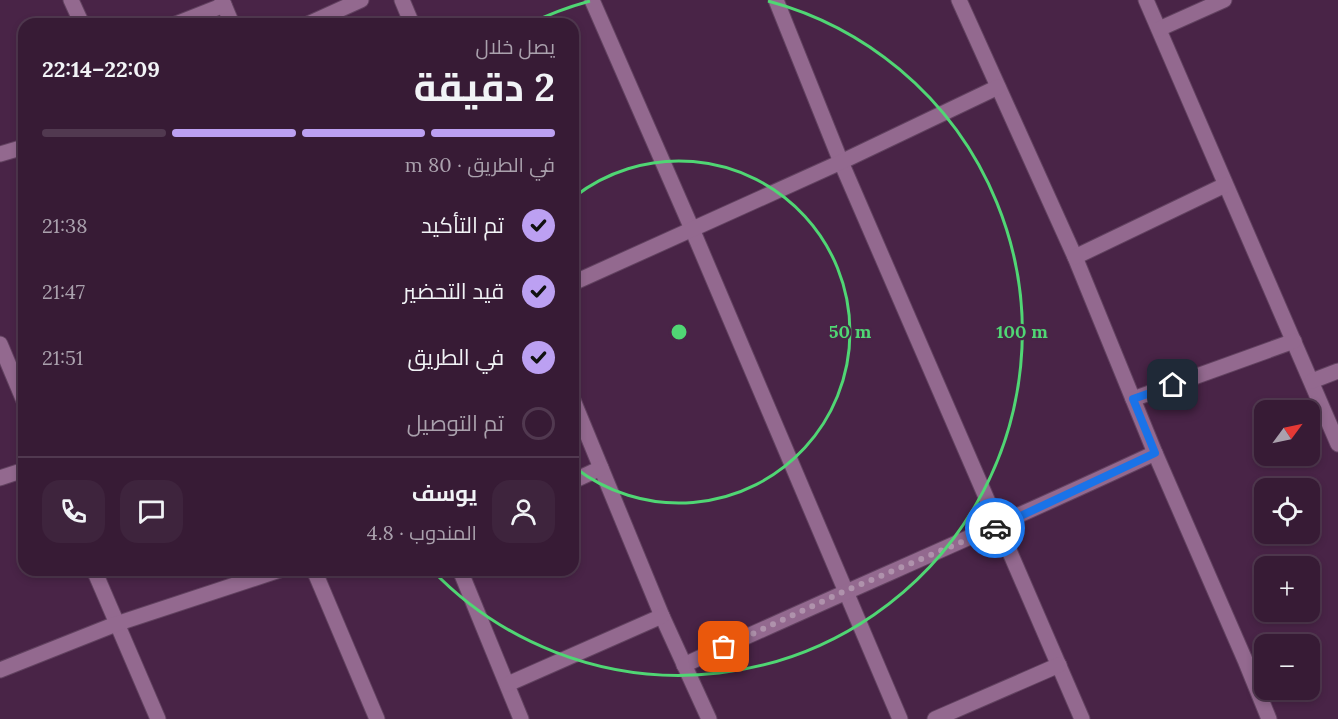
<!DOCTYPE html>
<html lang="ar">
<head>
<meta charset="utf-8">
<style>
	body { margin:0; font-family:Lora,Cairo,serif; background:#3e243d; color:#f1f3f6; direction:rtl; height:100vh; display:flex; flex-direction:column; font-size:22px; white-space:nowrap }
	* { box-sizing:border-box; margin:0 }
	p { font-size:20px; color:#aaa1ad }
	.icon { flex:none; width:33px; height:33px; fill:none; stroke:currentColor; stroke-width:2; stroke-linecap:round; stroke-linejoin:round }
	.map { position:relative; flex:1; overflow:hidden; direction:ltr }
	.sheet { position:absolute; left:18px; top:18px; width:561px; height:558px; display:flex; flex-direction:column; background:#371b35; border-radius:18px; box-shadow:0 3px 9px #0003,0 0 0 2px #513950; direction:rtl }
	.sheet>* { flex:none }
	.needle { width:39px; rotate:57deg }
	.tools { position:absolute; left:1254px; top:400px; display:grid; gap:12px }
	.tools a { display:grid; place-items:center; width:66px; height:66px; border-radius:12px; background:#371b35; box-shadow:0 3px 9px #0003,0 0 0 2px #513950; font-size:30px }
	.pin { position:absolute; display:grid; place-items:center; width:51px; height:51px; color:#fff; margin:-26px; border-radius:12px; box-shadow:0 3px 9px #0006 }
	.courier { position:absolute; display:grid; place-items:center; width:60px; height:60px; margin:-30px; border:4px solid #1a73e8; border-radius:50%; background:#fff; color:#222; box-shadow:0 2px 8px #0007 }
	.overview em { font-style:normal; font-weight:700 }
	.overview div { display:flex; flex-direction:column-reverse }
	.overview { display:flex; align-items:center; justify-content:space-between; height:102px; padding:0 24px }
	h1 { font-size:39px; font-weight:700; line-height:45px }
	.bar { display:grid; grid-template-columns:repeat(4,1fr); gap:9px 6px; align-content:center; height:72px; padding:0 24px }
	.bar i { height:8px; border-radius:4px; background:#513950 }
	.bar .selected { background:#bca0f2 }
	.bar p { grid-column:span 4 }
	.line { display:flex; align-items:center; gap:15px; padding:0 24px; border-top:2px solid #513950 }
	.line div { flex:1 }
	.round { display:grid; place-items:center; flex:none; width:63px; height:63px; border-radius:18px; background:#3e243d }
	ol { padding:0 24px; list-style:none }
	li { display:flex; align-items:center; gap:18px; height:66px }
	li p { margin-inline-start:auto }
	li .icon { padding:6px; border-radius:50%; background:#bca0f2; color:#111; stroke-width:4 }
	li:last-child { color:#aaa1ad }
	li i { width:33px; height:33px; border:3px solid #513950; border-radius:50% }
	.map>svg:first-child { display:block }
</style>
</head>
<body>
<div class="map">
<svg width="1338" height="719" viewBox="0 0 1338 719">
	<rect width="100%" height="100%" fill="#492447"/>
	<g fill="none" stroke-linecap="round" stroke-linejoin="round">
		<g stroke="#624260" stroke-width="17">
			<g id="street">
				<polyline points="71,0 82,24"/>
				<polyline points="222,0 232,24"/>
				<polyline points="402,0 412,24"/>
				<polyline points="592,0 692,229 900,719"/>
				<polyline points="776,0 841,162 1082,719"/>
				<polyline points="959,0 1075,257 1155,453 1245,660 1269,719"/>
				<polyline points="1146,0 1338,444"/>
				<polyline points="176,24 224,5"/>
				<polyline points="308,24 361,0"/>
				<polyline points="1159,29 1224,0"/>
				<polyline points="0,154 24,147"/>
				<polyline points="1075,257 1225,185"/>
				<polyline points="573,283 841,162 998,87"/>
				<polyline points="0,344 24,401"/>
				<polyline points="1312,381 1338,371"/>
				<polyline points="1133,399 1294,341"/>
				<polyline points="573,400 662,616 709,719"/>
				<polyline points="0,478 24,470"/>
				<polyline points="573,481 601,468"/>
				<polyline points="94,570 158,719"/>
				<polyline points="314,570 377,719"/>
				<polyline points="460,570 521,719"/>
				<path d="M 684,665 C 841,593 999,526 1155,453"/>
				<polyline points="0,670 116,624 280,570"/>
				<polyline points="508,684 662,616"/>
				<polyline points="935,719 1059,665"/>
			</g>
		</g>
		<use href="#street" stroke="#93698f" stroke-width="15"/>
	</g>
	<g fill="none" stroke-linecap="round" stroke-linejoin="round">
		<polyline stroke="#af92ac" stroke-width="6" stroke-dasharray="0 10.8" points="724,647 845,591 995,528"/>
		<polyline stroke="#1a73e8" stroke-width="8" points="995,528 1155,453 1133,399 1173,385"/>
	</g>
	<g fill="none" stroke="#50d674" stroke-width="3">
		<path d="M574 197A171 171 0 1 1 574 467"/>
		<path d="M529 24A343 343 0 0 1 590 1M768 1A343 343 0 1 1 432 570"/>
	</g>
	<circle cx="679" cy="332" r="9" fill="#50d674" stroke="#492447" stroke-width="3"/>
	<g font-size="18" text-anchor="middle" font-weight="bold" fill="#50d674" stroke="#492447" stroke-width="4.5" stroke-linejoin="round" paint-order="stroke">
		<text x="850" y="338">50 m</text>
		<text x="1022" y="338">100 m</text>
	</g>
</svg>
<div class="tools">
<a><svg class="needle" viewBox="-14 -14 28 28"><path d="M0-13l5 13h-10z" fill="#e53935"/><path d="M0 13l5-13h-10z" fill="#aaa1ad"/></svg></a>
<a><svg class="icon" aria-label="locate" viewBox="0 0 24 24"><circle cx="12" cy="12" r="6"/><path d="M12 2v4M12 18v4M2 12h4M18 12h4"/></svg></a>
<a>+</a>
<a>−</a>
</div>
<div class="pin" style="left:724px;top:647px;background:#ea580c"><svg class="icon" aria-label="bag" viewBox="0 0 24 24"><path d="M5 8h14l-1 12H6zM9 8a3 3 0 0 1 6 0"/></svg></div>
<div class="pin" style="left:1173px;top:385px;background:#1f2937"><svg class="icon" aria-label="home" viewBox="0 0 24 24"><path d="M3 11l9-7 9 7M6 9v11h12V9"/></svg></div>
<div class="courier" style="left:995px;top:528px"><svg class="icon" aria-label="car" viewBox="0 0 24 24"><path d="M5 17H2v-5l4-1 3-4h7l3 4 3 1v5h-3M9 17h6M6 11h13"/><circle cx="7" cy="17" r="2"/><circle cx="17" cy="17" r="2"/></svg></div>
<section class="sheet">
<div class="overview"><div><h1>2 دقيقة</h1><p>يصل خلال</p></div><em>22:09–22:14</em></div>
<div class="bar"><i class="selected"></i><i class="selected"></i><i class="selected"></i><i></i><p>في الطريق · 80 m</p></div>
<ol>
<li><svg class="icon" aria-label="check" viewBox="0 0 24 24"><path d="M5 12l5 5 9-10"/></svg>تم التأكيد<p>21:38</p></li>
<li><svg class="icon" aria-label="check" viewBox="0 0 24 24"><path d="M5 12l5 5 9-10"/></svg>قيد التحضير<p>21:47</p></li>
<li><svg class="icon" aria-label="check" viewBox="0 0 24 24"><path d="M5 12l5 5 9-10"/></svg>في الطريق<p>21:51</p></li>
<li><i></i>تم التوصيل</li>
</ol>
<div class="line" style="height:108px"><a class="round"><svg class="icon" aria-label="person" viewBox="0 0 24 24"><circle cx="12" cy="8" r="4"/><path d="M4 21q1-7 8-7t8 7"/></svg></a><div><b>يوسف</b><p>المندوب · 4.8</p></div><a class="round"><svg class="icon" aria-label="chat" viewBox="0 0 24 24"><path d="M4 5h16v11H9l-5 4z"/></svg></a><a class="round"><svg class="icon" aria-label="phone" viewBox="0 0 24 24"><path d="M5 4h4l2 5-3 2q2 4 5 5l2-3 5 2v4C11 20 4 13 5 4z"/></svg></a></div>
</section>
</div>
</body>
</html>
